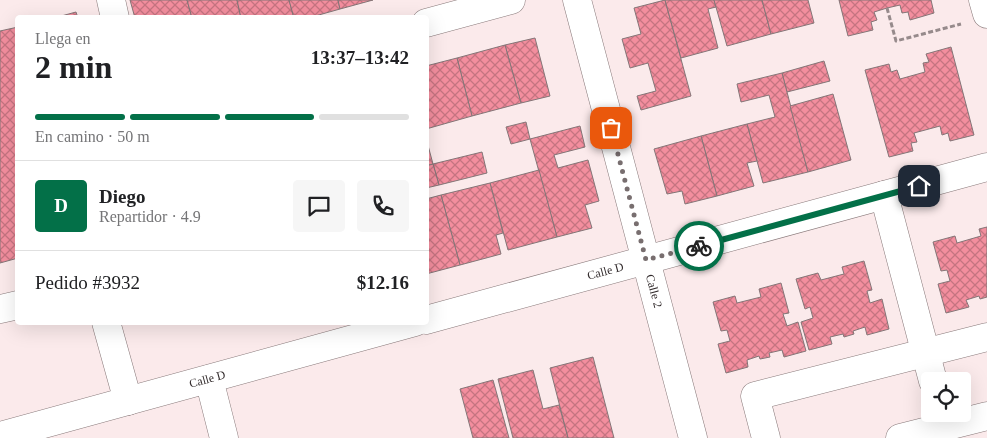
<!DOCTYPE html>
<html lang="es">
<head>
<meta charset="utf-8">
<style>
	body { margin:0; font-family:"Times New Roman",serif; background:#f6f6f6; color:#202124; height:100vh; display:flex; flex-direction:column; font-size:19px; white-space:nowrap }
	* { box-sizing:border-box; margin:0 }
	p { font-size:16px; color:#757577 }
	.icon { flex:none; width:28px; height:28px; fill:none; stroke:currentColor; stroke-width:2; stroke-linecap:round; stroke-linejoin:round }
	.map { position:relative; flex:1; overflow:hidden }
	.details { position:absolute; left:15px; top:15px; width:414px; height:310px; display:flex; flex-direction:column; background:#fff; border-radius:5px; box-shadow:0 5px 20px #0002 }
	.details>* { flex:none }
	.controls { position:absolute; left:921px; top:372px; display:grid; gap:10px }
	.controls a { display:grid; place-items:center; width:50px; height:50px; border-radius:5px; background:#fff; box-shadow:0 5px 20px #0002; font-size:25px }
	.pin { position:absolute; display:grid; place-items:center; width:42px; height:42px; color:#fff; margin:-21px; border-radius:10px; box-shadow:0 2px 8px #0006 }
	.courier { position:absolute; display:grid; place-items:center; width:50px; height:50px; margin:-25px; border:4px solid #037048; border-radius:50%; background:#fff; color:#222; box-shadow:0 1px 6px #0007 }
	.overview em { font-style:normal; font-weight:800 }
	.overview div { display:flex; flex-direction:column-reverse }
	.overview { display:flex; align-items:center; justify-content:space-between; height:85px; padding:0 20px }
	h1 { font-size:32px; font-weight:800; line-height:38px }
	.bar { display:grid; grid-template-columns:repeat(4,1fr); gap:8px 5px; align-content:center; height:60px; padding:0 20px }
	.bar i { height:6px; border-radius:4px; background:#e0e0e0 }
	.bar .current { background:#037048 }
	.bar p { grid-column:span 4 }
	.line { display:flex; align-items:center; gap:12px; padding:0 20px; border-top:1px solid #e0e0e0 }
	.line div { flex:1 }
	.round { display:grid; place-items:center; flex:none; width:52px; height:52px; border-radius:5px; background:#f6f6f6 }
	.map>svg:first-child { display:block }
</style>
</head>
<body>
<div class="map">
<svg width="987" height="438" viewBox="0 0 987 438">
	<defs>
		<pattern id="building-cross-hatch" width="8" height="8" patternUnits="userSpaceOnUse" patternTransform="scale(1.25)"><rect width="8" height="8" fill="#f38e9e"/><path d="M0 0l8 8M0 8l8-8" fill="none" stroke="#c57481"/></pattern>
	</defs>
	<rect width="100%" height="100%" fill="#fbeaeb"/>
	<g fill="url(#building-cross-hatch)" stroke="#847577">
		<polygon points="130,0 187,0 192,18 135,18"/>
		<polygon points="187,0 237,0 241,18 192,18"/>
		<polygon points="237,0 289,0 294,18 241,18"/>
		<polygon points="289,0 338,0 340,9 308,18 294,18"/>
		<polygon points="338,0 373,0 340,9"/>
		<polygon points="665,0 691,96 641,110 637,96 656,91 648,63 630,68 622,39 641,34 634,8"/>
		<polygon points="665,0 714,0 716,7 708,9 718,48 681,58"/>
		<polygon points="714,0 762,0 771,34 727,46"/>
		<polygon points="762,0 808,0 814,23 771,34"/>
		<polygon points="839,0 931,0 934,13 910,20 908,12 902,13 900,5 887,8 874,12 877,20 871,22 873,30 848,36"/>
		<polygon points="76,12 78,18 54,18"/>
		<polygon points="18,27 18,258 0,263 0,31"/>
		<polygon points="535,38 550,96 521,103 505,45"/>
		<polygon points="505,45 521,103 472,116 457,58"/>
		<polygon points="951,47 974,135 950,141 948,133 942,135 940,126 914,133 917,142 911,143 913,151 889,157 865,70 889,64 891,72 897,70 900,79 925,72 923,63 929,62 926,54"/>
		<polygon points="457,58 472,116 426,129 426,66"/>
		<polygon points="824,61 830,81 787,92 782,73"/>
		<polygon points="782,73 808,172 763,183 747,124 775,117 769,95 741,102 737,84"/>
		<polygon points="833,94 851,160 808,172 790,106"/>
		<polygon points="526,122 530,139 511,144 506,127"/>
		<polygon points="747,124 757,161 747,163 754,186 717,196 701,136"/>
		<polygon points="580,126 585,147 554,155 558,168 588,160 599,201 585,205 592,228 557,237 530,139"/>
		<polygon points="701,136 717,196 685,204 682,191 667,194 654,149"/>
		<polygon points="426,138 433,164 426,166"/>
		<polygon points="482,152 487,173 439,185 433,164"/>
		<polygon points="433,164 439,185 426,188 426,166"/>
		<polygon points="539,170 557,237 508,250 490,183"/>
		<polygon points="490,183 503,233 496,235 501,254 460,265 441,195"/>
		<polygon points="441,195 460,265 426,274 426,199"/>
		<polygon points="987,227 987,297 980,299 979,296 966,300 969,307 946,313 938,284 950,281 947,270 941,271 933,242 955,236 957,243 981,236 979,229"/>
		<polygon points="864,261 872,290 867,291 870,303 882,299 889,329 867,335 865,327 853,331 854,334 844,337 843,334 830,337 832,344 809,350 801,322 813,318 810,307 805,309 796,279 818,273 821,280 844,274 842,267"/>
		<polygon points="781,283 789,313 783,314 787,326 798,322 806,351 784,357 782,350 769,353 770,357 760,359 759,356 747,360 748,367 726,373 718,344 730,341 727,330 721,331 713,302 735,296 737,303 761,297 759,289"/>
		<polygon points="593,357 614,438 568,438 550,368"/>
		<polygon points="533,370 543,409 559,405 568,438 513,438 498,379"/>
		<polygon points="493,380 509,438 473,438 460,389"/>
	</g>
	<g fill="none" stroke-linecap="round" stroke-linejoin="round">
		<g stroke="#88797a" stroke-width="29">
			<g id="minor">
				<polyline points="111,0 115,18"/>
				<path id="s1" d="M 577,0 L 693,438"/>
				<polyline points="983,0 987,14"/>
				<polyline points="426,23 511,0"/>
				<polyline points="884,195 933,381"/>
				<polyline points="0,309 18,305"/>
				<path id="s2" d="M 426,320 L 987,167"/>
				<polyline points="106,322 128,401"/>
				<polyline points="209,379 224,438"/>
				<path id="s3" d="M 0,436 L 415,322"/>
				<polyline points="766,438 755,396 987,337"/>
				<polyline points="900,438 987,416"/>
			</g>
		</g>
		<polyline stroke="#968a8b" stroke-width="3" stroke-dasharray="5 2.5" stroke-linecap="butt" points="887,8 896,41 961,24"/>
		<use href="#minor" stroke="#fff" stroke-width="28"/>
	</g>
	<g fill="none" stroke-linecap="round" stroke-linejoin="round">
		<polyline stroke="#786e6f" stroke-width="5" stroke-dasharray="0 9" points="611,128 646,260 699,246"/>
		<polyline stroke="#037048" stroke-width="6" points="699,246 919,186"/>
	</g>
	<g text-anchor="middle" stroke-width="4" stroke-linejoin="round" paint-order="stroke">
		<g font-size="12" fill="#322b2c" stroke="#fefbfb">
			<text dy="4" stroke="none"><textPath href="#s2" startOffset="186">Calle D</textPath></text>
			<text dy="4" stroke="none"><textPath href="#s1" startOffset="301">Calle 2</textPath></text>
			<text dy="4" stroke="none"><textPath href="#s3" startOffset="215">Calle D</textPath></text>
		</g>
	</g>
</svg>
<div class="controls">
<a><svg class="icon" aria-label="locate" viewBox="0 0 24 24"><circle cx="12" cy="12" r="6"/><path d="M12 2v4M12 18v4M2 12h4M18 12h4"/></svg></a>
</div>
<div class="pin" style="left:611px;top:128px;background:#ea580c"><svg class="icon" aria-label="bag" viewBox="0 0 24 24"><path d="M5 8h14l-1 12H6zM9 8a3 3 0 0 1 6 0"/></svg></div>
<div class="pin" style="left:919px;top:186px;background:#1f2937"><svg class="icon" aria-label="home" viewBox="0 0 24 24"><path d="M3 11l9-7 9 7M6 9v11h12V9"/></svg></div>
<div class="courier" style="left:699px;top:246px"><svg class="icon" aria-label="bike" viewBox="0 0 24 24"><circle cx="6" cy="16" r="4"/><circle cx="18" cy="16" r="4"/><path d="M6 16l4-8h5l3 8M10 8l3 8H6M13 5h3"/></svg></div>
<section class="details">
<div class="overview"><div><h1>2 min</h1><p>Llega en</p></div><em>13:37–13:42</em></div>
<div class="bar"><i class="current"></i><i class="current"></i><i class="current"></i><i></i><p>En camino · 50 m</p></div>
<div class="line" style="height:90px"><b class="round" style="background:#037048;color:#fff">D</b><div><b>Diego</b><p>Repartidor · 4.9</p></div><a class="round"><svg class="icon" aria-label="chat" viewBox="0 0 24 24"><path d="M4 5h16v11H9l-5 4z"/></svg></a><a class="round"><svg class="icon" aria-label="phone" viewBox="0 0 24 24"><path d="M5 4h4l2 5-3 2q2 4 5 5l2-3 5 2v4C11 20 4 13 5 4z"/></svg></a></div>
<div class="line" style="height:65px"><div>Pedido #3932</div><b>$12.16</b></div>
</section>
</div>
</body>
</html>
